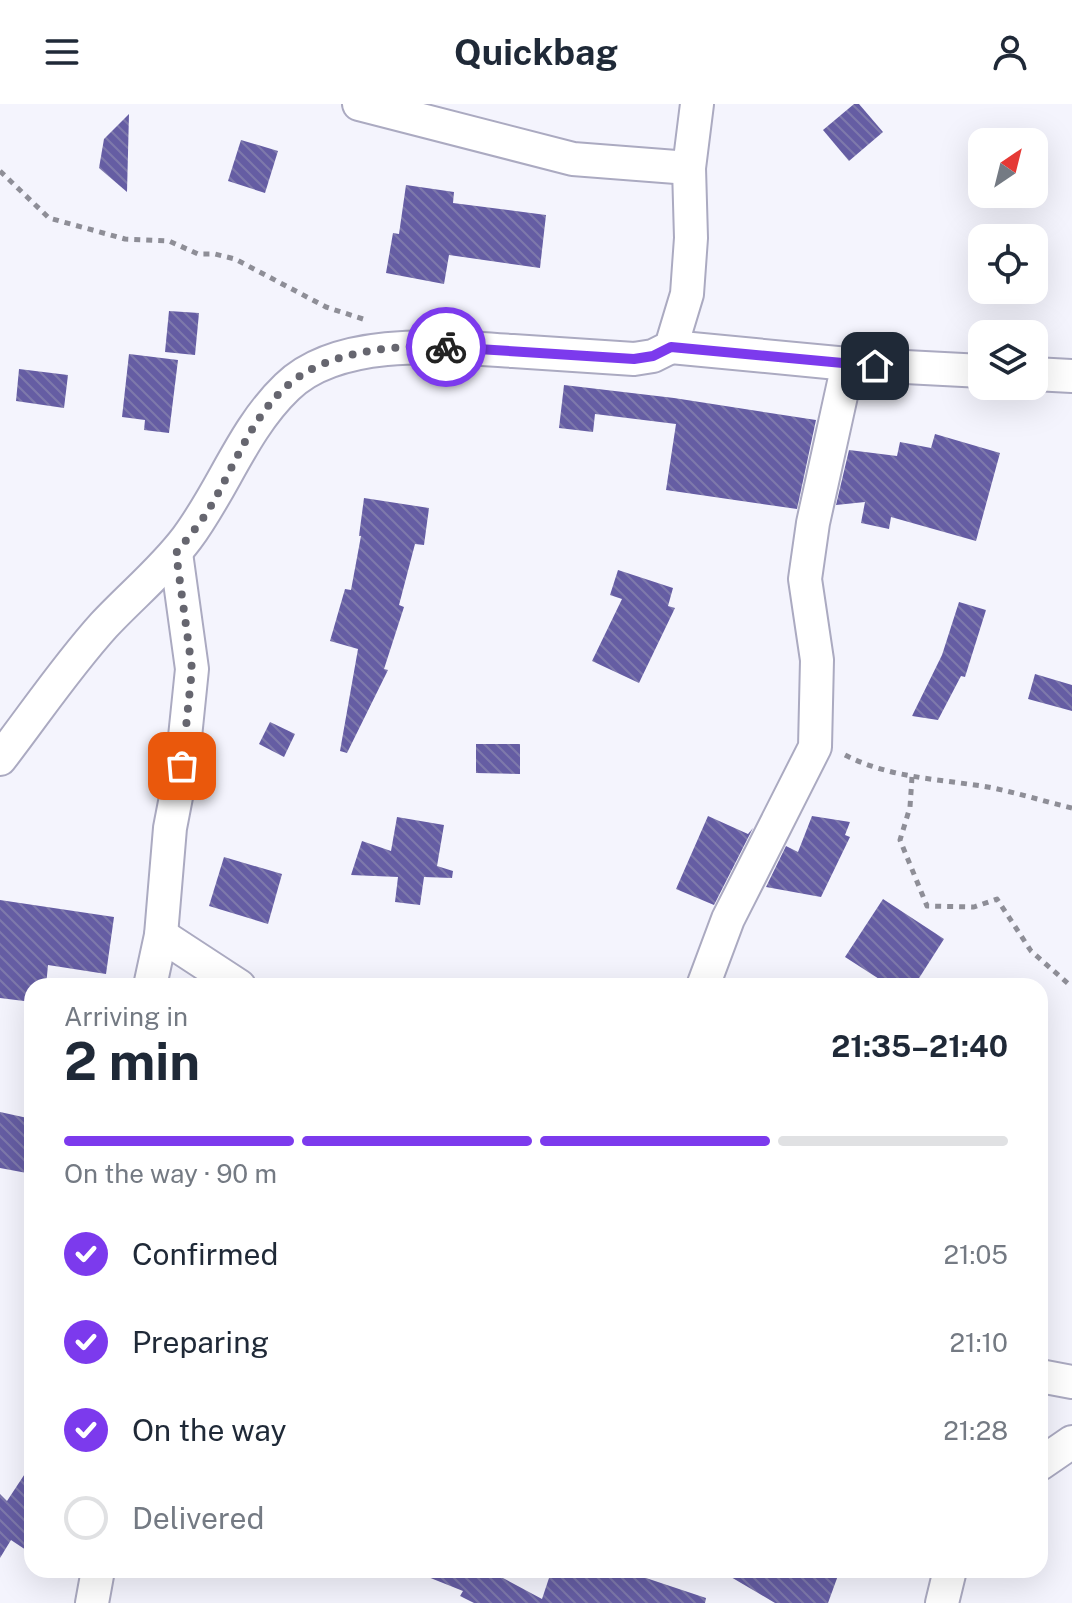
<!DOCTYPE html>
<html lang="en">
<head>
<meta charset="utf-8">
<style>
	body { margin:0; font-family:"Public Sans",sans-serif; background:#f6f6f7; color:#1f2937; height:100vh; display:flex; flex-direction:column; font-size:30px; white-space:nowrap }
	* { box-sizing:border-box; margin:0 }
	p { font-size:26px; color:#747a83 }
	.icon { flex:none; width:44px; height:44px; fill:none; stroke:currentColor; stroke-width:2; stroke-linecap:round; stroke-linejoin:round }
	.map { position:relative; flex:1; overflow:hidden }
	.panel { position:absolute; left:24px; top:874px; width:1024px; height:600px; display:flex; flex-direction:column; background:#fff; border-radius:24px; box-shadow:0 8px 32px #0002 }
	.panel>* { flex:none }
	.needle { width:52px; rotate:35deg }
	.buttons { position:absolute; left:968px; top:24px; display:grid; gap:16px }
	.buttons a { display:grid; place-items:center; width:80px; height:80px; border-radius:16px; background:#fff; box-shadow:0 8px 32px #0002; font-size:40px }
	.pin { position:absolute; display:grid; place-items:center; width:68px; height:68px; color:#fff; margin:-34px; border-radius:16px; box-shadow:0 4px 12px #0006 }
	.courier { position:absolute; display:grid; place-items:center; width:80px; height:80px; margin:-40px; border:6px solid #7c3aed; border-radius:50%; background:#fff; color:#222; box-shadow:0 2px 10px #0007 }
	.headline em { font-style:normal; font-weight:700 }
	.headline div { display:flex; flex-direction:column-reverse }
	.headline { display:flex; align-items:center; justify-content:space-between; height:136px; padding:0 40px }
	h1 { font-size:52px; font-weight:700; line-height:60px }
	.bar { display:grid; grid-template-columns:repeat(4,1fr); gap:12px 8px; align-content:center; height:96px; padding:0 40px }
	.bar i { height:10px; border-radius:6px; background:#e0e1e3 }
	.bar .current { background:#7c3aed }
	.bar p { grid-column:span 4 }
	ol { padding:0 40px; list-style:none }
	li { display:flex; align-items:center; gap:24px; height:88px }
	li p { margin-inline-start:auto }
	li .icon { padding:8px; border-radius:50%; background:#7c3aed; color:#fff; stroke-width:4 }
	li:last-child { color:#747a83 }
	li i { width:44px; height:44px; border:4px solid #e0e1e3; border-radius:50% }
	header { display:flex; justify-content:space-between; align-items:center; height:104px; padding:0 40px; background:#fff; font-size:36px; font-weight:700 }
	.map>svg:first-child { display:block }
</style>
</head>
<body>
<header><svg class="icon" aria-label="menu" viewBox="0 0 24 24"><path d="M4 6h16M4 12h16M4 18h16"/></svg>Quickbag<svg class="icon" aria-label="person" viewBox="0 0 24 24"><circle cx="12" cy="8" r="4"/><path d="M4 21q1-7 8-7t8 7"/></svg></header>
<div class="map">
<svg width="1072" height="1499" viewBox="0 0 1072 1499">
	<defs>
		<pattern id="building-back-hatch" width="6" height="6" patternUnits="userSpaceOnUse" patternTransform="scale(2)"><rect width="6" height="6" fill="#655da3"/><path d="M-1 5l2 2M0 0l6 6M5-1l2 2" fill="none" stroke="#7e79ab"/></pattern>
	</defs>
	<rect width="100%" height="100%" fill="#f4f4fd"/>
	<g fill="url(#building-back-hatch)">
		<polygon points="854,0 859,0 883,28 849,57 823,26"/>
		<polygon points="129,10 127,88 99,64 104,35"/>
		<polygon points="241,36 278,47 265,89 228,77"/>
		<polygon points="406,81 454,88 453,99 546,111 540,164 449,151 444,180 386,169 393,129 399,130"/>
		<polygon points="169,207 199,209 195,251 165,248"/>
		<polygon points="129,250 178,256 169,329 144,326 145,316 122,313"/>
		<polygon points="19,265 68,271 64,304 16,297"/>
		<polygon points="564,281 674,294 816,316 797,405 666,386 676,320 595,310 593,328 559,324"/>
		<polygon points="935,330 1000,349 976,437 891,413 889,425 861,419 865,398 836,401 849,346 897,352 900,338 931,344"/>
		<polygon points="364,394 429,404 424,441 415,440 399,501 404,503 384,565 388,566 347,649 340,647 358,545 330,537 345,485 351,486 361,432 359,432"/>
		<polygon points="618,466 673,484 668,502 675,504 639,579 592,557 622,495 610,491"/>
		<polygon points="959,498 986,506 965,573 961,572 938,616 912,612 942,551"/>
		<polygon points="1035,570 1072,581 1072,607 1028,595"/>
		<polygon points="270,618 295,630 284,653 259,640"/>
		<polygon points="476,640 520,640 520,670 476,669"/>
		<polygon points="708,712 748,730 753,724 714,801 676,785"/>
		<polygon points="812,712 850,718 845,731 850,733 821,793 766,783 786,742 798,748"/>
		<polygon points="397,713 444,721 437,762 453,767 452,774 424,773 420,801 395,798 398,773 351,771 362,737 391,747"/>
		<polygon points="224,753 282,770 268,820 209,802"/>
		<polygon points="883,795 944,835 914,882 890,882 845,853"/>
		<polygon points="0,796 114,813 106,870 48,861 46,882 32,882 32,898 0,894"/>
		<polygon points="0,1008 32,1015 32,1070 0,1064"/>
		<polygon points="32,1359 32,1404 25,1416 32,1423 32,1450 11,1436 0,1454 0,1390 7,1397"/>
		<polygon points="488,1466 542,1495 550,1471 569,1472 571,1466 622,1466 706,1494 705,1499 474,1499 460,1492 463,1487 413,1467"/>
		<polygon points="719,1466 840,1466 828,1499 775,1499"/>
	</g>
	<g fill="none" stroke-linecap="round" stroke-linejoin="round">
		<g stroke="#abaac1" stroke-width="36">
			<g id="minor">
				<polyline points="359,0 573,55 689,64"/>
				<polyline points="671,243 848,260 982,267"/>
				<polyline points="1034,270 1072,272"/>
				<path d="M 0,655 C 34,611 66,563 104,521 C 131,492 163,466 187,434 C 223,386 243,325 287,283 C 339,232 447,243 513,247 C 554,250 594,252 634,255 L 653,252 L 671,243 L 687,190 L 691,134 L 689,64 L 697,0"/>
				<polyline points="161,831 239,882"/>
				<polyline points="150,882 161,831 170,724 182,662 192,565 176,449"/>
				<polyline points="703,882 728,815 815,643 817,556 805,475 813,419 848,260"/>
				<polyline points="1040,1272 1072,1278"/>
				<polyline points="1040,1360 1072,1338"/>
				<polyline points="92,1499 98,1466"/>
				<polyline points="942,1499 950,1466"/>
			</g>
		</g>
		<g stroke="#8e8e97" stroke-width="5" stroke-dasharray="6 6" stroke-linecap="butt">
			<polyline points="0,67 49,114 125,135 169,137 198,150 215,150 235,155 326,203 363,215"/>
			<path d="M 845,651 C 888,673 935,675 982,682 C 1012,687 1042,697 1072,704"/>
			<polyline points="912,673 910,703 900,736 927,802 974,803 997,795 1031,847 1072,883"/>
		</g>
		<use href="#minor" stroke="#fff" stroke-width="32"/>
	</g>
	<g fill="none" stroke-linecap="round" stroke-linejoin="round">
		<path stroke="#66666f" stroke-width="8" stroke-dasharray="0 14.4" d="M 182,662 L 192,565 L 176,449 C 187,435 200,420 209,405 C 234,364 251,313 288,281 C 327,247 397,240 446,243"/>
		<polyline stroke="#7c3aed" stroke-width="10" points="446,243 634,255 653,252 671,243 875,262"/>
	</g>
</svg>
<div class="buttons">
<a><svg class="needle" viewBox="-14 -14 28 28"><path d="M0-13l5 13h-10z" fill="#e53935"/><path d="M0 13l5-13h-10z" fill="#747a83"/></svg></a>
<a><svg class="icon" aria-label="locate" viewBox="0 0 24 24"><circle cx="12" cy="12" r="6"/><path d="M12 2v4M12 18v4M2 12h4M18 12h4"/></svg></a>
<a><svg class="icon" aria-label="layers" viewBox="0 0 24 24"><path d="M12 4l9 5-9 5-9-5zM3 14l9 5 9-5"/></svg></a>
</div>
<div class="pin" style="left:182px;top:662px;background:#ea580c"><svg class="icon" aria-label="bag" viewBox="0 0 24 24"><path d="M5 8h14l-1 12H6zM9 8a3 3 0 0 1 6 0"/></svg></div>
<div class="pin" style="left:875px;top:262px;background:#1f2937"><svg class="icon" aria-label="home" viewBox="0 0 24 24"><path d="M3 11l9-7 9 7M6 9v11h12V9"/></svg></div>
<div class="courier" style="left:446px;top:243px"><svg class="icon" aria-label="bike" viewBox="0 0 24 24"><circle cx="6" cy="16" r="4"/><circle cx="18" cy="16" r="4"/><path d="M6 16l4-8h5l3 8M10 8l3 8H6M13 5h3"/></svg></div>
<section class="panel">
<div class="headline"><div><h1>2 min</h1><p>Arriving in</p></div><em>21:35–21:40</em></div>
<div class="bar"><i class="current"></i><i class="current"></i><i class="current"></i><i></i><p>On the way · 90 m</p></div>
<ol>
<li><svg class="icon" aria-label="check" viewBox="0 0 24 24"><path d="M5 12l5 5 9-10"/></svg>Confirmed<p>21:05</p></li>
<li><svg class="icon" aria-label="check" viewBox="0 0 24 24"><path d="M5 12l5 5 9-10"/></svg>Preparing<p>21:10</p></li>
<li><svg class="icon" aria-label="check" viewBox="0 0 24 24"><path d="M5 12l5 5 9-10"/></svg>On the way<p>21:28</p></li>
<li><i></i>Delivered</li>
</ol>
</section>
</div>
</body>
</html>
